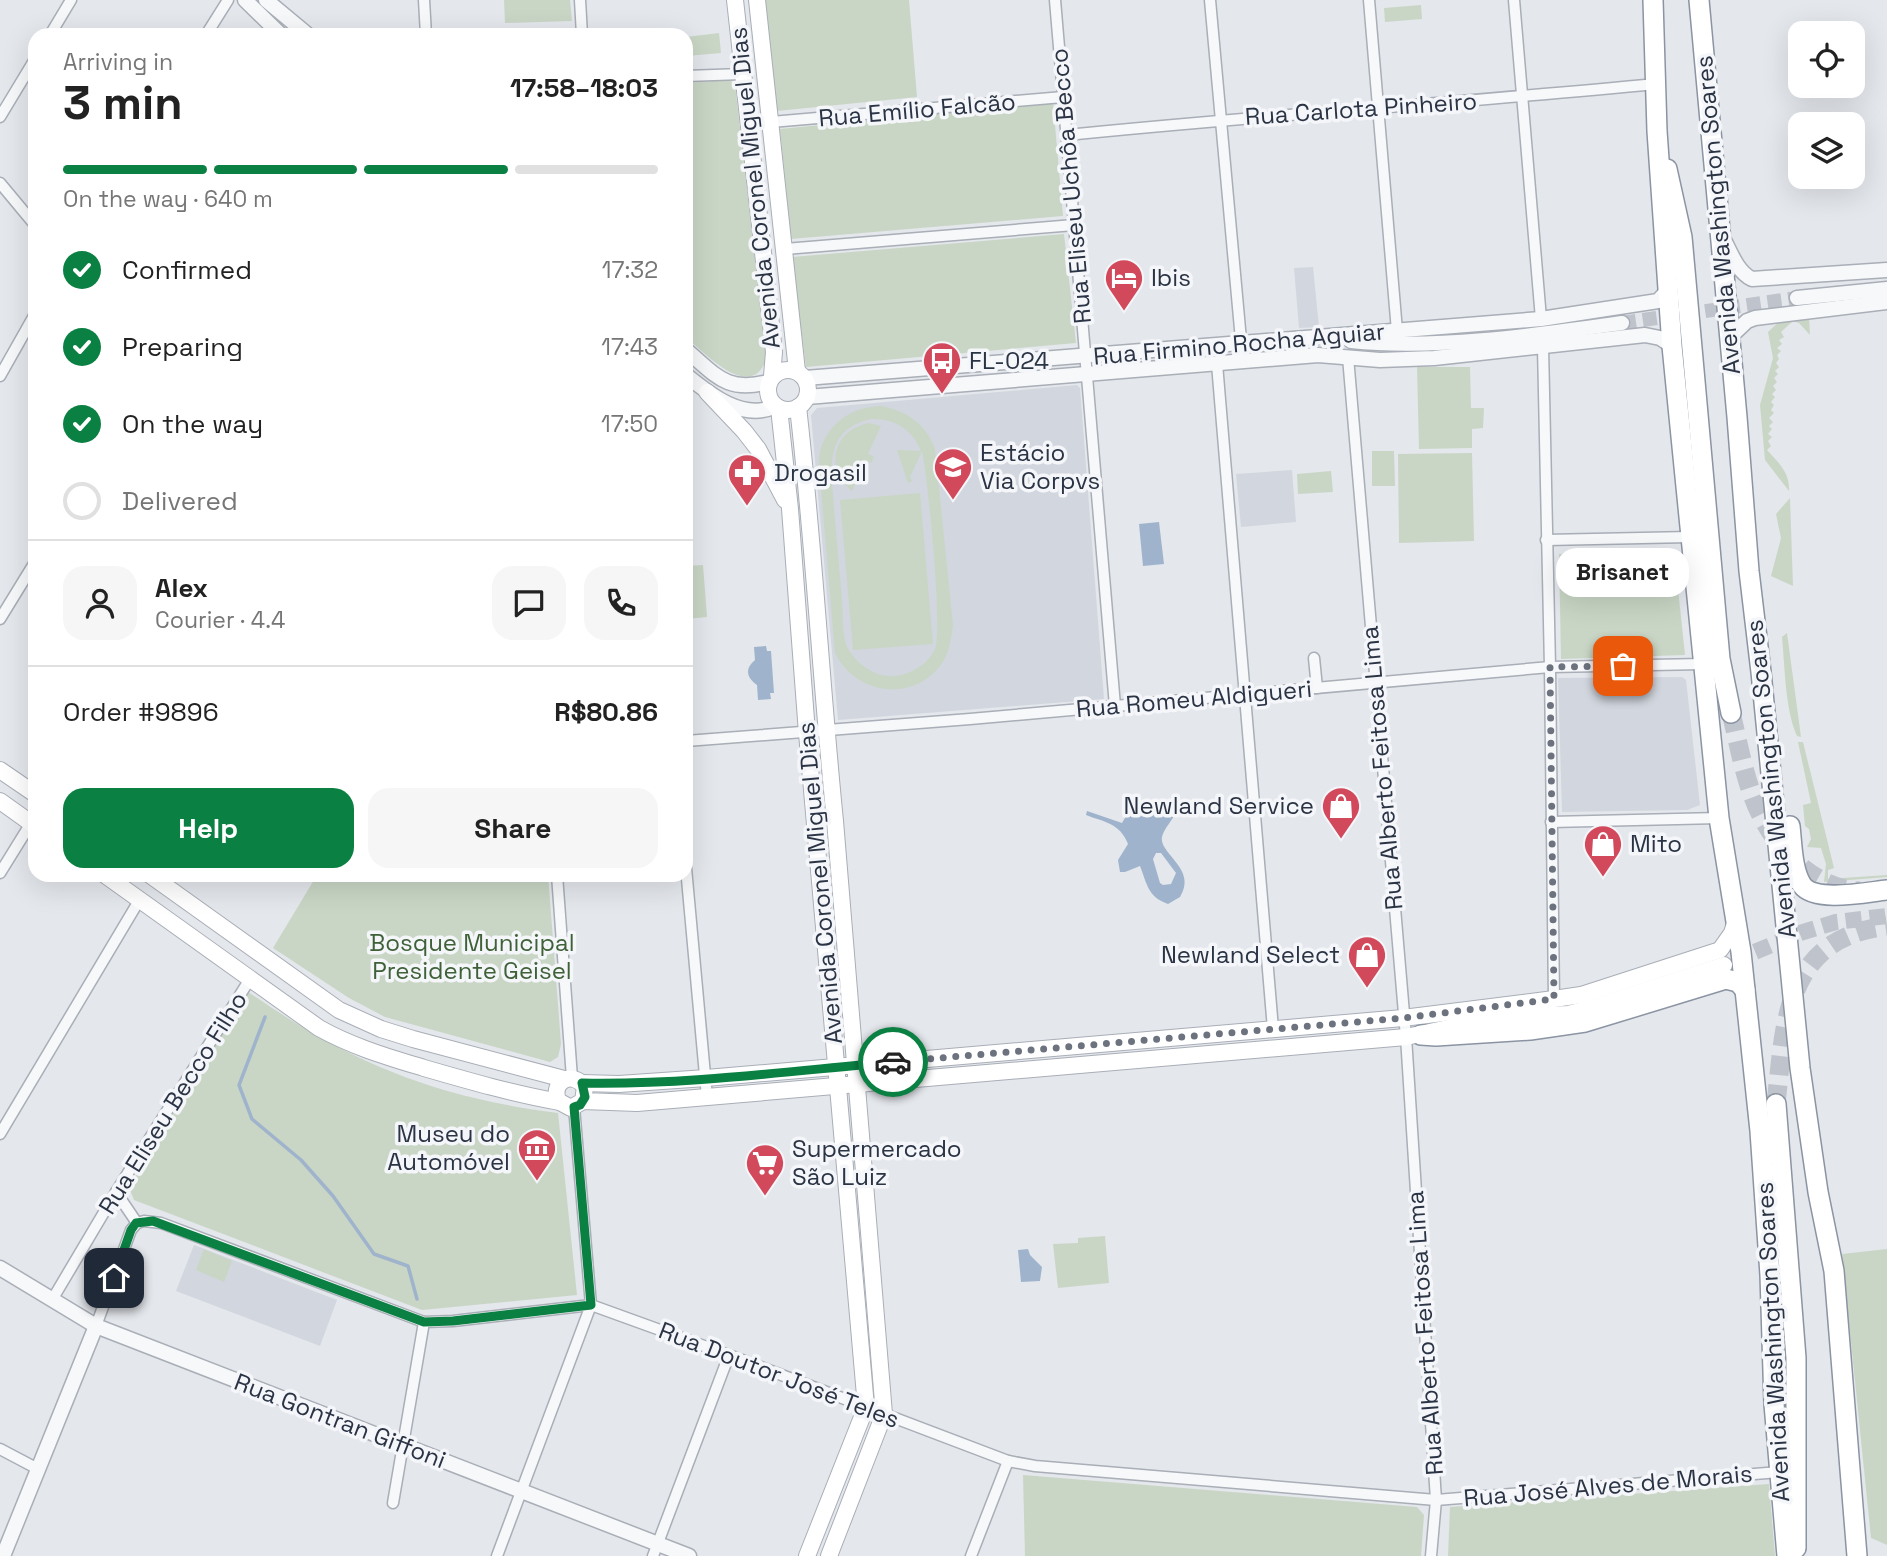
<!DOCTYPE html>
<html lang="en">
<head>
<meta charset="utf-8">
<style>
	body { margin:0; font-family:"Space Grotesk",sans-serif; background:#f6f6f6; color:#222; height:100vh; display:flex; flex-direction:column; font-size:26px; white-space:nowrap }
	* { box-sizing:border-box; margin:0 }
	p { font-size:23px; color:#767676 }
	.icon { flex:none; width:38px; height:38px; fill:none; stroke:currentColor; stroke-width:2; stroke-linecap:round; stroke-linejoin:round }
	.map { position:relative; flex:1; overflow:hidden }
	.drawer { position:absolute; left:28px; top:28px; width:665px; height:854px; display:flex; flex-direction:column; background:#fff; border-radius:21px; box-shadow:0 7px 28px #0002 }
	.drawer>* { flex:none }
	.tools { position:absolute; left:1788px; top:21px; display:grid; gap:14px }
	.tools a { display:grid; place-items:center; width:77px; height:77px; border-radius:14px; background:#fff; box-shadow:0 7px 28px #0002; font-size:35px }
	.pin { position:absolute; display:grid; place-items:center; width:60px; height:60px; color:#fff; margin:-30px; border-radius:14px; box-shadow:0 4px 10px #0006 }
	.courier { position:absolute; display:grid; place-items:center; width:70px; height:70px; margin:-35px; border:5px solid #0b8043; border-radius:50%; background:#fff; color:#222; box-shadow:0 2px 9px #0007 }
	.bubble { position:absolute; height:49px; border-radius:21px; background:#fff; box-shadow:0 7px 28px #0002; font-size:23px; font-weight:700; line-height:49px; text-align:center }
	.headline em { font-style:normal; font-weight:700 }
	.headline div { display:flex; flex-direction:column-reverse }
	.headline { display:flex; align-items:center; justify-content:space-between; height:119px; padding:0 35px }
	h1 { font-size:46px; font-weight:700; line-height:52px }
	.bar { display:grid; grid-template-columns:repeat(4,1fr); gap:10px 7px; align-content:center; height:84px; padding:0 35px }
	.bar i { height:9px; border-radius:5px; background:#e0e0e0 }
	.bar .current { background:#0b8043 }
	.bar p { grid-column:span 4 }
	.line { display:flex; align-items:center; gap:18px; padding:0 35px; border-top:2px solid #e0e0e0 }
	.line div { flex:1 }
	.round { display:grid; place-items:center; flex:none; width:74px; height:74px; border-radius:21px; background:#f6f6f6 }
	ol { padding:0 35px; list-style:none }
	li { display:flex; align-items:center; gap:21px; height:77px }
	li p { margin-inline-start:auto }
	li .icon { padding:7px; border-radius:50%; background:#0b8043; color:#fff; stroke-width:4 }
	li:last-child { color:#767676 }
	li i { width:38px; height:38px; border:4px solid #e0e0e0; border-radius:50% }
	.button { display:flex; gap:14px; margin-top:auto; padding:14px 35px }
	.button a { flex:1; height:80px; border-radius:21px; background:#0b8043; color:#fff; font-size:28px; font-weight:700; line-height:80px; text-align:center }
	.button a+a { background:#f6f6f6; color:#222 }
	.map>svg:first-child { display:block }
</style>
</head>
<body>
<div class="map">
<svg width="1887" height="1556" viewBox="0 0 1887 1556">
	<rect width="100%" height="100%" fill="#e4e7ec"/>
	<g fill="#d2d6de">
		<polygon points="1313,267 1319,327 1299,328 1294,268"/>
		<polygon points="1077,385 1080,388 1104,699 838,720 811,415 817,408"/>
		<polygon points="1292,470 1296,522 1241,527 1236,474"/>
		<polygon points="1682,677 1686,680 1700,805 1687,810 1562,812 1558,678"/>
		<polygon points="194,1245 337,1300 320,1346 176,1291"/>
	</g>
	<g fill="#c9d6c5" fill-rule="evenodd">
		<polygon points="504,0 570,0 572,21 505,23"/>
		<polygon points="765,0 909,0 917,97 777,111"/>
		<polygon points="1421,5 1422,19 1385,22 1384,8"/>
		<polygon points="719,33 721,53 686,56 686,37"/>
		<path d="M 729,80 L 735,84 L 766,360 C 750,403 704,352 686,337 L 686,83 Z"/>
		<polygon points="1053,102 1063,216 791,239 780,129"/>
		<polygon points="1064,234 1076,343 806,367 792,257"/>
		<path d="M 1809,317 L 1810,335 L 1799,323 L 1793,321 L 1781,332 L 1784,337 L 1779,340 L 1782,344 L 1777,348 L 1781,351 L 1777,355 L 1779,359 L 1776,363 L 1779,367 L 1775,371 L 1778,374 L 1774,378 L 1777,382 L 1773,386 L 1776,390 L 1772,394 L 1775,397 L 1771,402 L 1774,405 L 1771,410 L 1774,413 L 1769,418 L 1773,422 L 1769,426 L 1772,429 L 1768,434 L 1772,437 L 1768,441 L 1771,446 L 1767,450 C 1779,463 1790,473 1789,491 L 1765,460 L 1760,405 L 1773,358 L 1768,332 L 1782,319 Z"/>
		<polygon points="1417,367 1470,367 1471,408 1484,408 1483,428 1472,429 1472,448 1419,449"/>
		<path d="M 880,406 C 906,410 926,424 935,449 L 953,625 C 951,639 949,655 940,666 C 911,703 855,694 835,653 L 819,465 C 818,431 847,407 880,406 ZM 871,419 C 894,418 913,430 921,451 L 897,450 L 908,483 L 912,481 L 910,477 L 922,451 C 928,478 943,630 935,649 C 926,668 902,680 881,675 C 867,671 851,658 846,644 C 842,631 843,614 842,601 C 839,562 835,522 832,483 C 830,451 835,427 871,419 Z"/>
		<path d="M 869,423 L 881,426 L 868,454 L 874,457 L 871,463 L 866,461 L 852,491 C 824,467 833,430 869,423 Z"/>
		<polygon points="1372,451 1394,451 1395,486 1372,486"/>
		<polygon points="1472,453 1474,541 1399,543 1398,454"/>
		<polygon points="1331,471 1333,492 1298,494 1297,474"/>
		<polygon points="920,493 933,644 853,650 840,500"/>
		<polygon points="1790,498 1793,586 1771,576 1781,538 1776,514"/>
		<polygon points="1674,551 1685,655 1561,659 1559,554"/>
		<polygon points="703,565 707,617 686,619 686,566"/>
		<path d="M 1787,633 L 1801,737 L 1797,736 C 1785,709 1785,667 1782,637 Z"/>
		<polygon points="1798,742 1803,742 1834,868 1828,870 1828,879 1887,875 1887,877 1824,882 1826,864 1821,848 1807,847 1811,839 1809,829 1805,826 1803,805 1811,803"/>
		<polygon points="317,875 548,875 561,1044 558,1057 550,1062 385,1017 349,998 273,948"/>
		<path d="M 247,991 C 350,1063 434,1097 558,1113 L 577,1295 L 422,1310 L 134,1200 L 129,1187 Z"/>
		<polygon points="1105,1236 1109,1283 1058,1288 1053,1244 1078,1243 1078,1238"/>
		<polygon points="204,1249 232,1261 224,1282 196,1270"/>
		<polygon points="1887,1249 1887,1545 1871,1538 1842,1254"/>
		<polygon points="1023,1475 1417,1507 1424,1515 1421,1556 1025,1556"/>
		<polygon points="1769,1484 1775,1556 1448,1556 1450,1507"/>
	</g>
	<g fill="#9fb4cc" fill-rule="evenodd">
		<polygon points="1159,522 1164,564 1143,566 1139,524"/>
		<path d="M 766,646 L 767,651 L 771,651 L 774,693 L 770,693 L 771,699 L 758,700 L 757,685 C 747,678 744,669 755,660 L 754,647 Z"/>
		<path d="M 1157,799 C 1166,800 1174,803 1176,812 C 1173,820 1164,828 1162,837 C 1159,854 1198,869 1180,897 L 1168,904 C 1148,897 1147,884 1140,866 L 1125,872 L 1120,872 L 1118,860 L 1128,844 C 1120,823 1104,822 1086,815 L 1087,811 L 1122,823 L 1129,811 L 1138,813 ZM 1156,853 L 1161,853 L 1176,873 L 1171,884 L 1163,885 L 1160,883 L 1153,859 Z"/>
		<polygon points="1028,1249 1030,1255 1042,1267 1040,1281 1021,1282 1018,1250"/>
	</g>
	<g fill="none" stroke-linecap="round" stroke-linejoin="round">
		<polyline stroke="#9fb4cc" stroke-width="3.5" points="265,1017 239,1085 252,1119 301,1160 333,1196 374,1254 408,1266 417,1299"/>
		<polyline stroke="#bfc3cb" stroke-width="14" stroke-dasharray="14 7" stroke-linecap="butt" points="1622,323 1797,298"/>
		<polyline stroke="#bfc3cb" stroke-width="16" stroke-dasharray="16 8" stroke-linecap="butt" points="1733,961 1800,933 1836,922 1887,916"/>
		<g stroke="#bfc3cb" stroke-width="19" stroke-dasharray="19 10" stroke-linecap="butt">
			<path d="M 1731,713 C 1740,749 1746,789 1764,821 C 1783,856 1818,889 1860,891"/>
			<path d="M 1776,1104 C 1785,1022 1784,939 1887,926"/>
		</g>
		<g stroke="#a9aeb7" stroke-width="13">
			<g id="minor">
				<polyline points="424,0 426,35"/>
				<polyline points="580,0 582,35"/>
				<polyline points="1055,0 1115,706"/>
				<polyline points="1210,0 1243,362"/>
				<polyline points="1369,0 1397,331"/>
				<polyline points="1514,0 1541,319"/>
				<polyline points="50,35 71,0"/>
				<polyline points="206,35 228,0"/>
				<polyline points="686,76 742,74"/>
				<polyline points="0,117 35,59"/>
				<polyline points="771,122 1063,97"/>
				<path d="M 1067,135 C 1263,115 1460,103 1656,84"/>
				<polyline points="0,183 35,225"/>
				<polyline points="785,249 1074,225"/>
				<polyline points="1543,347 1550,667 1554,999"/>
				<polyline points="1348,357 1406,1037 1436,1500 1431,1556"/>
				<polyline points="1217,364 1273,1029"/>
				<polyline points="0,376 35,314"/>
				<polyline points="1546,540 1690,537"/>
				<polyline points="0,619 35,562"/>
				<polyline points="1314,658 1317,688"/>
				<polyline points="686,741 970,719 1550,667 1703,664"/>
				<polyline points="1551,822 1719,818"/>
				<polyline points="686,868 707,1097"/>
				<polyline points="0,873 31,823"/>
				<polyline points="557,875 572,1078"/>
				<polyline points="0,1134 140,899"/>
				<polyline points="116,1192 137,1223"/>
				<polyline points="137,1223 144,1221 161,1223 424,1322 453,1321 591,1305 729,1355 1008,1461 1035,1466 1436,1500 1779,1472"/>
				<polyline points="52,1300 116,1192 250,979"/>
				<polyline points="96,1326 131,1230 137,1223"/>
				<polyline points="0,1449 38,1469"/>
				<polyline points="393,1503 424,1322"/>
				<polyline points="497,1556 591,1305 574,1107"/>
				<polyline points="653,1556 729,1355"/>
				<polyline points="971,1556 1008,1461"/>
			</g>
		</g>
		<g stroke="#a9aeb7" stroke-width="17">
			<g id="tertiary">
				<polyline points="245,0 281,35"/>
				<polyline points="266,0 308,35"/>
				<path d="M 1723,238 C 1730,251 1737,272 1752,279 L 1887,270"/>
				<polyline points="1797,298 1887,289"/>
				<polyline points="1729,338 1747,321 1755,318 1887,302"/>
				<path d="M 1351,341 C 1436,350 1537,335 1622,323"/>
				<path d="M 686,350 C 716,375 726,393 768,382"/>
				<path d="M 686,375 C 709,394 744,422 775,406"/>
				<polyline points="805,378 1541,319 1658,301 1668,290"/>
				<polyline points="807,397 1318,355 1380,360 1434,358 1645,335 1660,338 1672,346"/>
				<polyline points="0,1268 96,1326 689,1556"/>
				<polyline points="3,1556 96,1326"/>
			</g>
		</g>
		<g stroke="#a9aeb7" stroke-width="18">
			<g id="secondary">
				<polyline points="735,0 774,352 772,376"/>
				<polyline points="757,0 797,371"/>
				<circle cx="788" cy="390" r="20"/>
				<polyline points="707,392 744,431 758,449 785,500"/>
				<path d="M 798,407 C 814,545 821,683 835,821 L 884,1414 L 829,1556"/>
				<polyline points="779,408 790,509 807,733 866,1407 807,1556"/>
				<polyline points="0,770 35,794"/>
				<polyline points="0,801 35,826"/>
				<path d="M 105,875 L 319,1028 C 353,1047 388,1057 424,1068 C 469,1081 514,1094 560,1102"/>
				<polyline points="150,875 339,1010 381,1029 413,1039 564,1079"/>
				<polyline points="582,1083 619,1084 706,1078 1403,1018 1554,999 1581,995 1720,950 1732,933 1736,920"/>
				<path d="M 583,1101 L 585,1087 C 572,1070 551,1081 558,1101 L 571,1108 L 583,1101 L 637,1103 L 1406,1037 L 1496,1018 L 1568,1014 L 1584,1010 L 1724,965"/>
			</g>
		</g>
		<g stroke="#8b94a3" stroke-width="22">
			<g id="trunk">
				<polyline points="1653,0 1657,131 1672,346 1719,818 1741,952 1760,1131 1770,1275 1774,1404 1787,1556"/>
				<polyline points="1699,0 1737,417 1749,571 1761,672 1800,1068 1818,1192 1834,1271 1857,1556"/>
				<polyline points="1667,169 1682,237 1720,659 1731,713"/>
				<path d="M 1790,826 C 1792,843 1792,870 1802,885 C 1815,903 1867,892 1887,890"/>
				<polyline points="1421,1035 1436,1036 1530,1030 1585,1022 1726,979 1738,982 1745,990"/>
				<polyline points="1776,1104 1796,1358 1796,1548"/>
			</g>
		</g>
		<use href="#minor" stroke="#f7f8fa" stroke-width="10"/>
		<use href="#tertiary" stroke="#f7f8fa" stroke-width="14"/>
		<use href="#secondary" stroke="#fff" stroke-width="16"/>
		<use href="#trunk" stroke="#fff" stroke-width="19"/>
	</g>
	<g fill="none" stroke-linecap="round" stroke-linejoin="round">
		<polyline stroke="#6c737f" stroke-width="7" stroke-dasharray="0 12.6" points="893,1062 1403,1018 1554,999 1550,667 1623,666"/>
		<path stroke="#0b8043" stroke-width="9" d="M 114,1278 L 131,1230 L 136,1223 L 153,1221 L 424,1322 L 453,1321 L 591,1305 L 574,1107 L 580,1105 L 585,1097 L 582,1083 C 686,1085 790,1071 893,1062"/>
	</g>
	<defs>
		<g id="hotel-pin" transform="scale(2.0125)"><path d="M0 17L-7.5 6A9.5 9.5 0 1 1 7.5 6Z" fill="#d1495b" stroke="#f4f6f9"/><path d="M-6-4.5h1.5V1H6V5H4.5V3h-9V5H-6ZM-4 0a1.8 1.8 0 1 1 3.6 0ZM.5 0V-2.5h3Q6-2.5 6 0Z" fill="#fff"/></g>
		<g id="bus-pin" transform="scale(2.0125)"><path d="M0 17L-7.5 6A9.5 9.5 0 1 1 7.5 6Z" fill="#d1495b" stroke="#f4f6f9"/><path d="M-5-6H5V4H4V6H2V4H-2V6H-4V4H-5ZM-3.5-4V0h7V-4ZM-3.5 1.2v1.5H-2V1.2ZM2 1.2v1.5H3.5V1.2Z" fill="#fff"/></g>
		<g id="university-pin" transform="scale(2.0125)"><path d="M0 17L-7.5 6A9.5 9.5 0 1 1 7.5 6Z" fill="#d1495b" stroke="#f4f6f9"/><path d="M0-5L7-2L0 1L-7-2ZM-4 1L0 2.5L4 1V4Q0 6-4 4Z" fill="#fff"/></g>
		<g id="pharmacy-pin" transform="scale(2.0125)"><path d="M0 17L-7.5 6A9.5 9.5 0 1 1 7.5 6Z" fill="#d1495b" stroke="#f4f6f9"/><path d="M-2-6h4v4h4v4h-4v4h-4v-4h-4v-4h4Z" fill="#fff"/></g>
		<g id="shop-pin" transform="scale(2.0125)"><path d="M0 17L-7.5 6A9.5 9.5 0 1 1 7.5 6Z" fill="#d1495b" stroke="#f4f6f9"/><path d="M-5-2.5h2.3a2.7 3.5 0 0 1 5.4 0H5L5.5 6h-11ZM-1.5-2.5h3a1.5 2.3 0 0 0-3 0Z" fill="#fff"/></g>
		<g id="museum-pin" transform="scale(2.0125)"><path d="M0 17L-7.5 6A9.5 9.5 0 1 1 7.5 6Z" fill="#d1495b" stroke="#f4f6f9"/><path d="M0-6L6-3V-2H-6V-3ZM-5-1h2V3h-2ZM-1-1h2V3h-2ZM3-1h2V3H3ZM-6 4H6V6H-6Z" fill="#fff"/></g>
		<g id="supermarket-pin" transform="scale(2.0125)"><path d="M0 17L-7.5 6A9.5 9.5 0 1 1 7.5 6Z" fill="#d1495b" stroke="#f4f6f9"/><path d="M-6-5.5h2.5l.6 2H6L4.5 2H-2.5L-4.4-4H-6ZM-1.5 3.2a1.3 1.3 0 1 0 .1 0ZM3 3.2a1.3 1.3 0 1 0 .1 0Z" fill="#fff"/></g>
	</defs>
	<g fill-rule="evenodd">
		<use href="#hotel-pin" x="1124" y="278"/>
		<use href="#bus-pin" x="942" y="361"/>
		<use href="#university-pin" x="953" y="467"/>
		<use href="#pharmacy-pin" x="747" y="473"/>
		<use href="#shop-pin" x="1341" y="806"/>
		<use href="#shop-pin" x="1603" y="844"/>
		<use href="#shop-pin" x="1367" y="955"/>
		<use href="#museum-pin" x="537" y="1148"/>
		<use href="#supermarket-pin" x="765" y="1163"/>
	</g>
	<g text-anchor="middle" stroke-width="7" stroke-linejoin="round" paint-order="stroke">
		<g font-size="24" fill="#2b3445" stroke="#f4f6f9">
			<text transform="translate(1361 109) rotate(-4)" y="8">Rua Carlota Pinheiro</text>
			<text transform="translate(917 110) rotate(-5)" y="8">Rua Emílio Falcão</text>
			<text transform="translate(1071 186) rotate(-95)" y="8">Rua Eliseu Uchôa Becco</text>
			<text transform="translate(755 188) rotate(-96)" y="8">Avenida Coronel Miguel Dias</text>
			<text transform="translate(1718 215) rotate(-95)" y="8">Avenida Washington Soares</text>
			<text transform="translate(1239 344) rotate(-5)" y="8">Rua Firmino Rocha Aguiar</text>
			<text transform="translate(1194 699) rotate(-5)" y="8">Rua Romeu Aldigueri</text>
			<text transform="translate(1382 768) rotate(-95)" y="8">Rua Alberto Feitosa Lima</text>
			<text transform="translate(1771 779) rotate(-96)" y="8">Avenida Washington Soares</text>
			<text transform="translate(820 883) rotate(-95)" y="8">Avenida Coronel Miguel Dias</text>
			<text transform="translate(173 1103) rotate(-58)" y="8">Rua Eliseu Becco Filho</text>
			<text transform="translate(1425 1333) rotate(-94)" y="8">Rua Alberto Feitosa Lima</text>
			<text transform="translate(1773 1342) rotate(-93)" y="8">Avenida Washington Soares</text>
			<text transform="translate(779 1375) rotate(21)" y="8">Rua Doutor José Teles</text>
			<text transform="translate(340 1421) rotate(21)" y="8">Rua Gontran Giffoni</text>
			<text transform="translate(1608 1486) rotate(-5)" y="8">Rua José Alves de Morais</text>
		</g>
		<g font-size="24" fill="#2b3445" stroke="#f4f6f9" text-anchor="start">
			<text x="1151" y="286">Ibis</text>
			<text x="969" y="369">FL-024</text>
			<text x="980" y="461">Estácio<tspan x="980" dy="28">Via Corpvs</tspan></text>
			<text x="774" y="481">Drogasil</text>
			<text x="1314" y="814" text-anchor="end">Newland Service</text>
			<text x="1630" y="852">Mito</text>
			<text x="1340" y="963" text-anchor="end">Newland Select</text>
			<text x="510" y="1142" text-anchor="end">Museu do<tspan x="510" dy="28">Automóvel</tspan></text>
			<text x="792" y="1157">Supermercado<tspan x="792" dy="28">São Luiz</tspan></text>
		</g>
		<g font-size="24" fill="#3f6138" stroke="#f4f6f9">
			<text x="472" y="951">Bosque Municipal<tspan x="472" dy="28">Presidente Geisel</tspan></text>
		</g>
	</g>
</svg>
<div class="tools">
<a><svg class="icon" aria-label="locate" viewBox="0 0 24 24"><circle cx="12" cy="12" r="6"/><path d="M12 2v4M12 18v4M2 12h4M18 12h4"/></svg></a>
<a><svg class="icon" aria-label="layers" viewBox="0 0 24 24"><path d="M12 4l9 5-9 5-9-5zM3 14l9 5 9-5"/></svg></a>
</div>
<div class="pin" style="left:1623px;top:666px;background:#ea580c"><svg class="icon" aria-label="bag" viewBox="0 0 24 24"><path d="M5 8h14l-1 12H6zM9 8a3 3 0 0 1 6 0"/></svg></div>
<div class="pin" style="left:114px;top:1278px;background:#1f2937"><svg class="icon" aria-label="home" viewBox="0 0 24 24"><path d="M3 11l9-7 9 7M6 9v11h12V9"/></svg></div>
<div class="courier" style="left:893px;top:1062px"><svg class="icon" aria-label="car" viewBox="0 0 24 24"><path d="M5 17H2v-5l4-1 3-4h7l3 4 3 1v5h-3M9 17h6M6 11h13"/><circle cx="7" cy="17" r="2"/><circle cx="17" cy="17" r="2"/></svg></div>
<div class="bubble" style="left:1556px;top:548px;width:133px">Brisanet</div>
<section class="drawer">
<div class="headline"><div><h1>3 min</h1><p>Arriving in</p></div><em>17:58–18:03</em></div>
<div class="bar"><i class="current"></i><i class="current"></i><i class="current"></i><i></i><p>On the way · 640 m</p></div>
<ol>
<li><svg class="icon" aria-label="check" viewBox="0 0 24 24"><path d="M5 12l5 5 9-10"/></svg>Confirmed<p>17:32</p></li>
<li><svg class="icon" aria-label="check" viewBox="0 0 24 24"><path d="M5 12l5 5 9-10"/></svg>Preparing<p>17:43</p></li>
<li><svg class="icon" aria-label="check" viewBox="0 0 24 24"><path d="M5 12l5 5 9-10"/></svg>On the way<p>17:50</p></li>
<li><i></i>Delivered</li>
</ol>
<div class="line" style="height:126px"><a class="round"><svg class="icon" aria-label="person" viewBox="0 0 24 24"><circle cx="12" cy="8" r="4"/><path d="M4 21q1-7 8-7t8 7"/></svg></a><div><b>Alex</b><p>Courier · 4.4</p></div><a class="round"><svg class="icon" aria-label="chat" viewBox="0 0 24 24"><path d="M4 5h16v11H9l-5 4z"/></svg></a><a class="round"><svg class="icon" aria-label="phone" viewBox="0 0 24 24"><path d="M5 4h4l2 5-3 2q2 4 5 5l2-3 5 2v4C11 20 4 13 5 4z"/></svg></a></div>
<div class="line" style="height:91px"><div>Order #9896</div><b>R$80.86</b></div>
<div class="button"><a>Help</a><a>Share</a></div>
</section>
</div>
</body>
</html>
